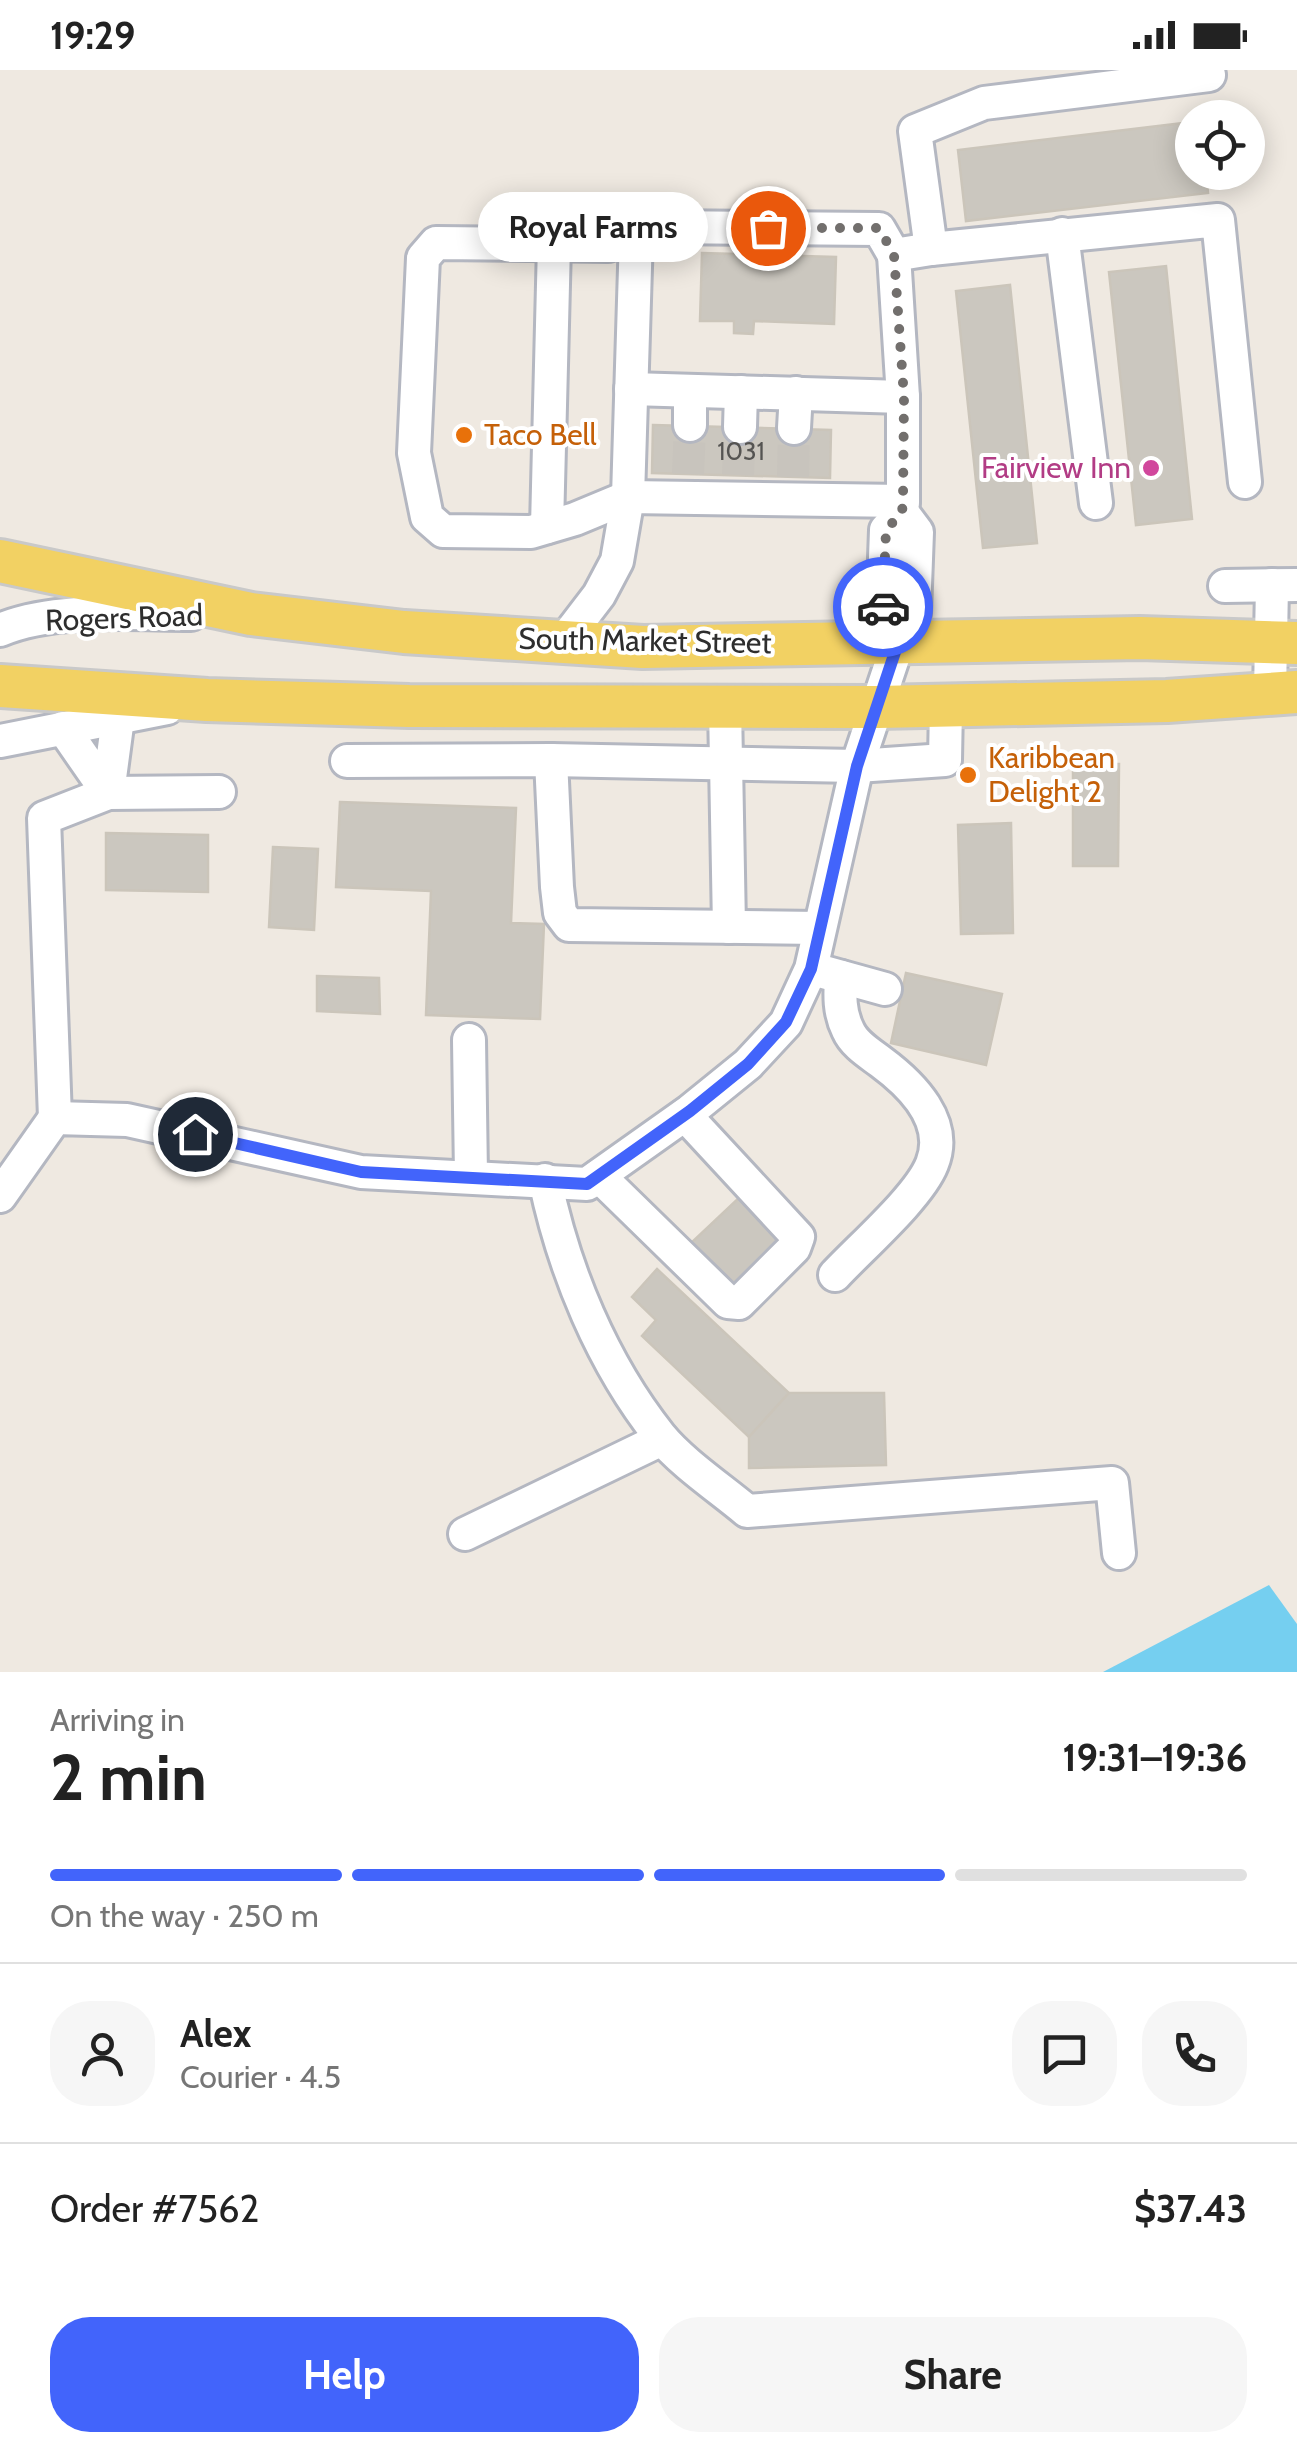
<!DOCTYPE html>
<html lang="en">
<head>
<meta charset="utf-8">
<style>
	body { margin:0; font-family:Cabin,sans-serif; background:#f6f6f6; color:#222; height:100vh; display:flex; flex-direction:column; font-size:38px; white-space:nowrap }
	* { box-sizing:border-box; margin:0 }
	p { font-size:32px; color:#767676 }
	.icon { flex:none; width:55px; height:55px; fill:none; stroke:currentColor; stroke-width:2; stroke-linecap:round; stroke-linejoin:round }
	.map { position:relative; height:1602px; overflow:hidden }
	.drawer { display:flex; flex-direction:column; background:#fff; flex:1 }
	.drawer>* { flex:none }
	.fabs { position:absolute; left:1175px; top:30px; display:grid; gap:20px }
	.fabs a { display:grid; place-items:center; width:90px; height:90px; border-radius:50%; background:#fff; box-shadow:0 5px 25px #0003; font-size:50px }
	.pin { position:absolute; display:grid; place-items:center; width:85px; height:85px; color:#fff; margin:-42px; border:5px solid #fff; border-radius:50%; box-shadow:0 2px 10px #0007 }
	.courier { position:absolute; display:grid; place-items:center; width:100px; height:100px; margin:-50px; border:8px solid #4264fb; border-radius:50%; background:#fff; color:#222; box-shadow:0 2px 12px #0007 }
	.bubble { position:absolute; height:70px; border-radius:35px; background:#fff; box-shadow:0 5px 25px #0003; font-size:32px; font-weight:700; line-height:70px; text-align:center }
	.summary em { font-style:normal; font-weight:700 }
	.summary div { display:flex; flex-direction:column-reverse }
	.summary { display:flex; align-items:center; justify-content:space-between; height:170px; padding:0 50px }
	h1 { font-size:65px; font-weight:700; line-height:75px }
	.bar { display:grid; grid-template-columns:repeat(4,1fr); gap:15px 10px; align-content:center; height:120px; padding:0 50px }
	.bar i { height:12px; border-radius:8px; background:#e0e0e0 }
	.bar .active { background:#4264fb }
	.bar p { grid-column:span 4 }
	.line { display:flex; align-items:center; gap:25px; padding:0 50px; border-top:2px solid #e0e0e0 }
	.line div { flex:1 }
	.round { display:grid; place-items:center; flex:none; width:105px; height:105px; border-radius:40px; background:#f6f6f6 }
	.action { display:flex; gap:20px; margin-top:auto; padding:20px 50px }
	.action a { flex:1; height:115px; border-radius:40px; background:#4264fb; color:#fff; font-size:40px; font-weight:700; line-height:115px; text-align:center }
	.action a+a { background:#f6f6f6; color:#222 }
	.status { display:flex; justify-content:space-between; align-items:center; height:70px; padding:0 50px; background:#fff; direction:ltr }
	.status svg { height:28px; fill:currentColor }
	.map>svg:first-child { display:block }
</style>
</head>
<body>
<div class="status"><b>19:29</b><svg viewBox="0 0 49 12"><path d="M0 12V9h3v3zM5 12V6h3v6zM10 12V3h3v9zM15 12V0h3v12zM26 1h20v11H26zM47 4h2v5h-2z"/></svg></div>
<div class="map">
<svg width="1297" height="1602" viewBox="0 0 1297 1602">
	<rect width="100%" height="100%" fill="#efe9e1"/>
	<polygon fill="#75cff0" points="1269,1515 1297,1554 1297,1602 1103,1602"/>
	<g fill="#cbc7bf" stroke="#cbc5ba" stroke-width="2.5">
		<polygon points="1192,52 1192,102 1206,102 1208,123 966,151 958,80"/>
		<polygon points="702,183 836,187 834,254 754,251 753,264 734,263 734,251 700,251"/>
		<polygon points="1166,196 1192,449 1136,455 1109,202"/>
		<polygon points="1010,215 1037,473 983,478 956,221"/>
		<polygon points="653,355 831,360 830,408 652,403"/>
		<polygon points="1073,694 1119,694 1118,796 1073,796"/>
		<polygon points="340,732 516,738 511,853 544,854 540,949 426,945 431,821 336,817"/>
		<polygon points="1011,753 1013,863 961,864 958,755"/>
		<polygon points="106,763 208,765 208,822 106,820"/>
		<polygon points="273,777 318,779 314,860 269,857"/>
		<polygon points="906,903 1002,924 986,995 891,973"/>
		<polygon points="317,906 379,908 380,944 317,941"/>
		<polygon points="742,1125 782,1168 735,1218 690,1174"/>
		<polygon points="657,1199 789,1323 749,1367 642,1266 656,1250 632,1227"/>
		<polygon points="789,1323 884,1323 886,1395 749,1398 749,1367"/>
	</g>
	<g fill="none" stroke-linecap="round" stroke-linejoin="round">
		<g stroke="#c8c4bd" stroke-width="32" stroke-dasharray="32 16" stroke-linecap="butt">
			<polyline points="688,404 690,355"/>
			<polyline points="738,405 740,357"/>
			<polyline points="793,407 794,358"/>
		</g>
		<g stroke="#b4b7c1" stroke-width="38">
			<g id="minor">
				<polyline points="1062,164 1096,433"/>
				<polyline points="931,179 1218,150 1245,412"/>
				<polyline points="894,185 879,159 658,157 608,175 436,173 423,188 414,383 427,447 443,461 531,462 575,449 628,427 903,431"/>
				<polyline points="631,319 903,327"/>
				<polyline points="690,355 690,321"/>
				<polyline points="740,357 741,322"/>
				<polyline points="794,358 796,323"/>
				<polyline points="547,457 554,174"/>
				<polyline points="1225,516 1297,515"/>
				<polyline points="900,555 883,543 886,460 902,442 903,431 903,327 894,185 931,179 915,61 984,33 1209,5"/>
				<path d="M 0,560 C 55,537 132,544 191,544"/>
				<polyline points="563,572 599,525 617,491 628,427 636,165"/>
				<polyline points="1270,624 1272,515"/>
				<polyline points="725,636 729,857"/>
				<polyline points="63,658 108,723 118,648"/>
				<polyline points="0,671 167,638"/>
				<polyline points="551,690 857,696 945,690 946,636"/>
				<polyline points="347,691 551,690 557,817 560,843 569,855 819,858"/>
				<polyline points="820,901 885,919"/>
				<polyline points="469,970 471,1106"/>
				<polyline points="55,1048 44,748 108,723 219,722"/>
				<polyline points="599,1106 728,1232 739,1233 794,1178 798,1167 685,1045"/>
				<path d="M 545,1110 C 564,1201 602,1293 660,1366 C 682,1393 721,1419 747,1441 L 1112,1413 L 1119,1483"/>
				<polyline points="0,1126 55,1048 127,1050 361,1102 587,1114 690,1041 748,994 786,953 811,899 857,696 899,570 900,555 914,543 917,462 902,442"/>
				<path d="M 835,1205 C 861,1177 919,1127 932,1094 C 949,1052 912,1015 881,992 C 869,983 854,974 848,960 C 839,942 840,925 841,907"/>
				<polyline points="465,1464 662,1369"/>
			</g>
		</g>
		<g stroke="#c9c9c9" stroke-width="48">
			<g id="major">
				<polyline points="0,491 251,544 404,562 643,577 1140,568 1297,573"/>
				<polyline points="0,616 207,630 409,636 878,637 1167,631 1297,622"/>
			</g>
		</g>
		<use href="#minor" stroke="#fff" stroke-width="32"/>
		<use href="#major" stroke="#f2d163" stroke-width="42"/>
	</g>
	<g fill="none" stroke-linecap="round" stroke-linejoin="round">
		<polyline stroke="#726f6d" stroke-width="10" stroke-dasharray="0 18" points="768,158 879,158 894,185 904,327 903,431 902,442 886,460 883,537"/>
		<polyline stroke="#4264fb" stroke-width="12" points="195,1064 361,1102 587,1114 690,1041 748,994 786,952 811,899 857,696 899,570 900,555 883,543 883,537"/>
	</g>
	<g fill="#e8710a" stroke="#fff" stroke-width="4">
		<circle cx="464" cy="365" r="10"/>
		<circle cx="968" cy="705" r="10"/>
	</g>
	<circle fill="#d1479c" stroke="#fff" stroke-width="4" cx="1151" cy="398" r="10"/>
	<g text-anchor="middle" stroke-width="8" stroke-linejoin="round" paint-order="stroke">
		<g font-size="25" fill="#555452">
			<text x="741" y="390">1031</text>
		</g>
		<g font-size="30" fill="#c56008" stroke="#fff" text-anchor="start">
			<text x="484" y="375">Taco Bell</text>
			<text x="988" y="698">Karibbean<tspan x="988" dy="34">Delight 2</tspan></text>
		</g>
		<g font-size="30" fill="#b23c85" stroke="#fff" text-anchor="end">
			<text x="1131" y="408">Fairview Inn</text>
		</g>
		<g font-size="30" fill="#2e2e2e" stroke="#fff">
			<text transform="translate(124 548) rotate(-2)" y="10">Rogers Road</text>
			<text transform="translate(645 571) rotate(1)" y="10">South Market Street</text>
		</g>
	</g>
</svg>
<div class="fabs">
<a><svg class="icon" aria-label="locate" viewBox="0 0 24 24"><circle cx="12" cy="12" r="6"/><path d="M12 2v4M12 18v4M2 12h4M18 12h4"/></svg></a>
</div>
<div class="pin" style="left:768px;top:158px;background:#ea580c"><svg class="icon" aria-label="bag" viewBox="0 0 24 24"><path d="M5 8h14l-1 12H6zM9 8a3 3 0 0 1 6 0"/></svg></div>
<div class="pin" style="left:195px;top:1064px;background:#1f2937"><svg class="icon" aria-label="home" viewBox="0 0 24 24"><path d="M3 11l9-7 9 7M6 9v11h12V9"/></svg></div>
<div class="courier" style="left:883px;top:537px"><svg class="icon" aria-label="car" viewBox="0 0 24 24"><path d="M5 17H2v-5l4-1 3-4h7l3 4 3 1v5h-3M9 17h6M6 11h13"/><circle cx="7" cy="17" r="2"/><circle cx="17" cy="17" r="2"/></svg></div>
<div class="bubble" style="left:478px;top:122px;width:230px">Royal Farms</div>
</div>
<section class="drawer">
<div class="summary"><div><h1>2 min</h1><p>Arriving in</p></div><em>19:31–19:36</em></div>
<div class="bar"><i class="active"></i><i class="active"></i><i class="active"></i><i></i><p>On the way · 250 m</p></div>
<div class="line" style="height:180px"><a class="round"><svg class="icon" aria-label="person" viewBox="0 0 24 24"><circle cx="12" cy="8" r="4"/><path d="M4 21q1-7 8-7t8 7"/></svg></a><div><b>Alex</b><p>Courier · 4.5</p></div><a class="round"><svg class="icon" aria-label="chat" viewBox="0 0 24 24"><path d="M4 5h16v11H9l-5 4z"/></svg></a><a class="round"><svg class="icon" aria-label="phone" viewBox="0 0 24 24"><path d="M5 4h4l2 5-3 2q2 4 5 5l2-3 5 2v4C11 20 4 13 5 4z"/></svg></a></div>
<div class="line" style="height:130px"><div>Order #7562</div><b>$37.43</b></div>
<div class="action"><a>Help</a><a>Share</a></div>
</section>
</body>
</html>
